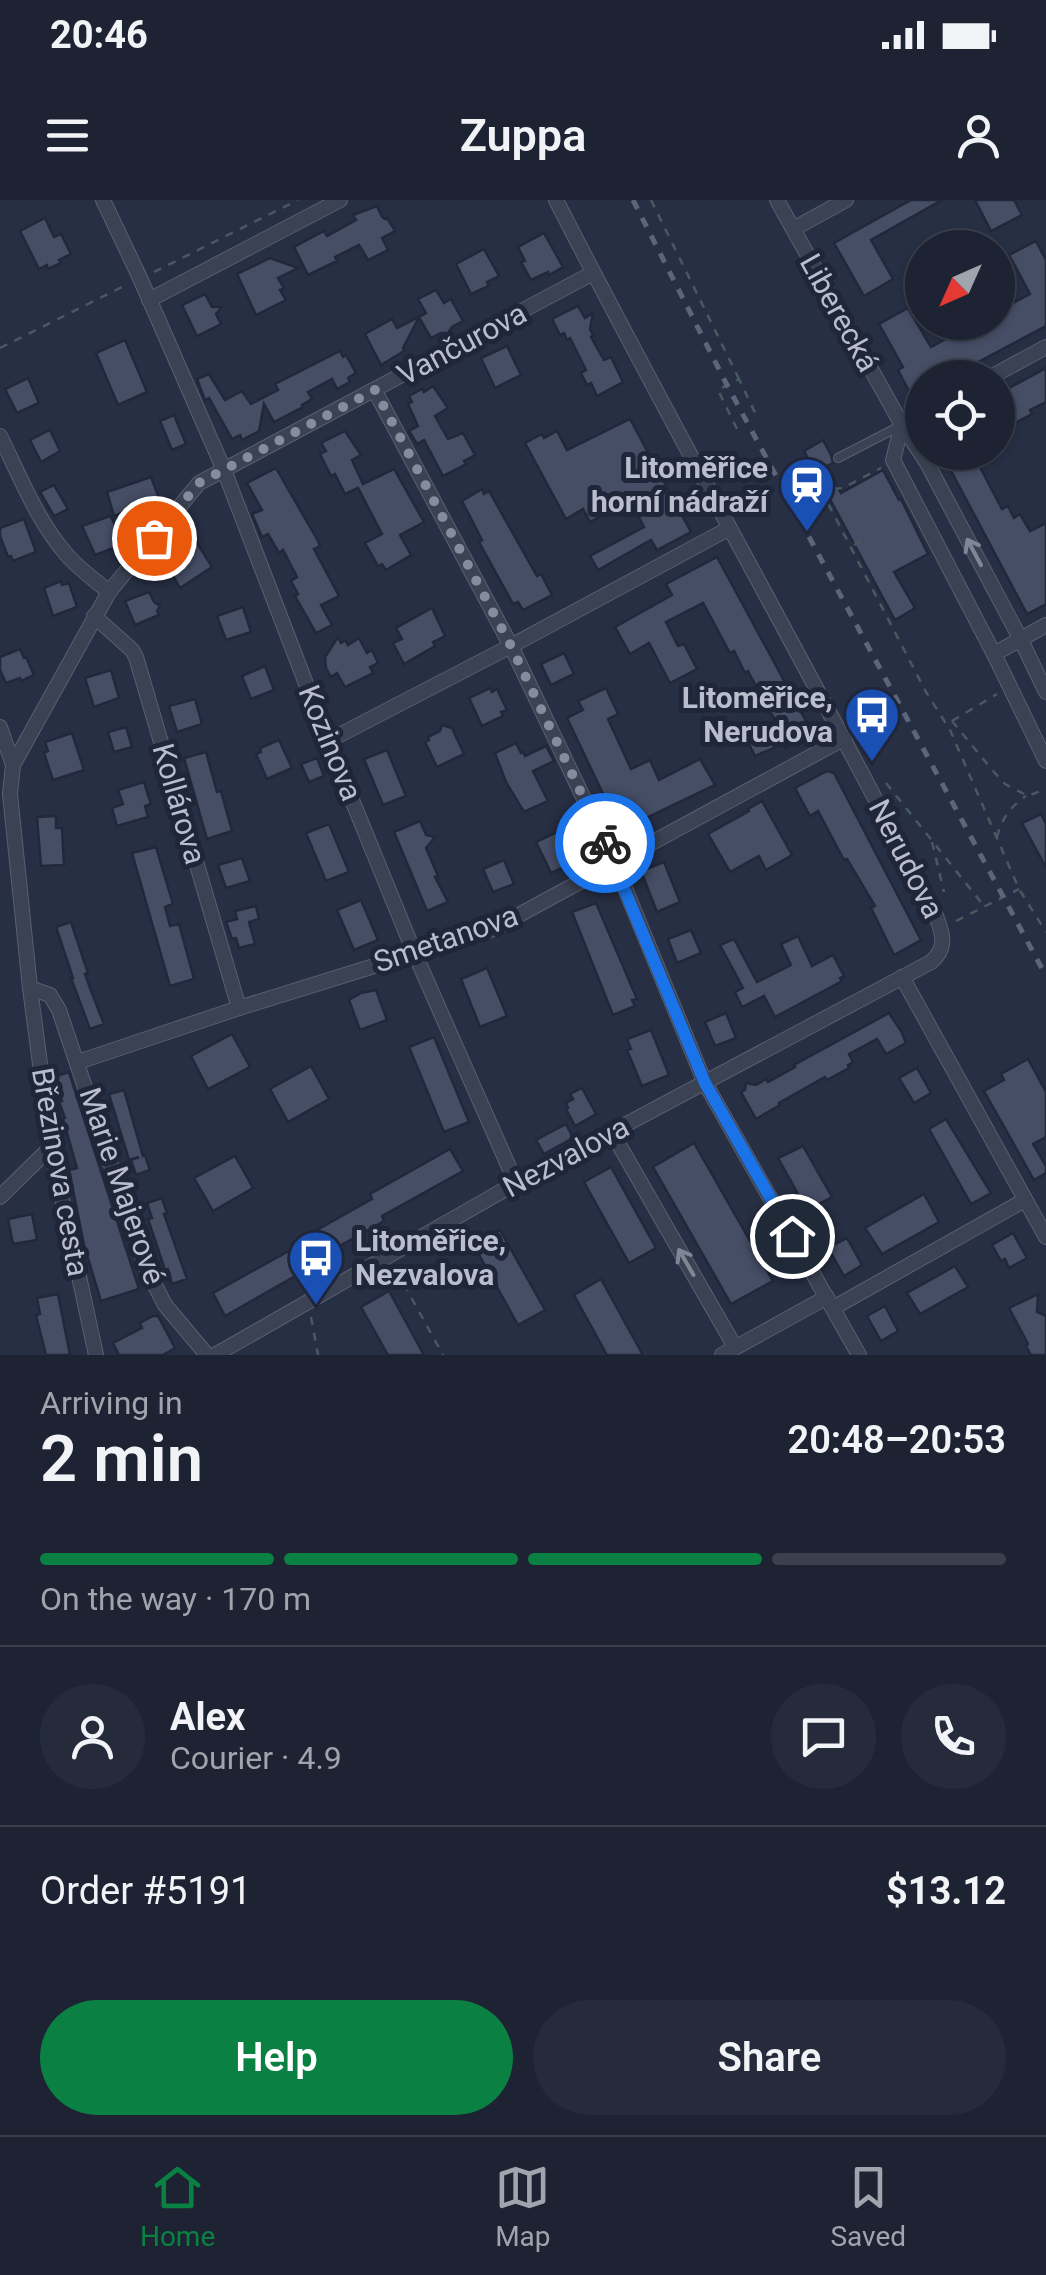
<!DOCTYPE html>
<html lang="en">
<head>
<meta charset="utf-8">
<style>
	body { margin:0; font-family:Roboto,sans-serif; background:#252b3b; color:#f1f3f6; height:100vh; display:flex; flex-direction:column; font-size:38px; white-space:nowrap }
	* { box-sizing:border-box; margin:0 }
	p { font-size:32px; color:#a0a4ac }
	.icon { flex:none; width:55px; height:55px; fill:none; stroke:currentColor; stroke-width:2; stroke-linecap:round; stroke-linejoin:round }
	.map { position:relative; height:1155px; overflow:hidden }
	.side { display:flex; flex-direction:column; background:#1d2333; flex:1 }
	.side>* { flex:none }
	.needle { width:65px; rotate:225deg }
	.buttons { position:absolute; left:905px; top:30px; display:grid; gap:20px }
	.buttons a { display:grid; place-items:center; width:110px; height:110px; border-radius:50%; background:#1d2333; box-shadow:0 2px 8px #0004,0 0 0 2px #3b404e; font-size:50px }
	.pin { position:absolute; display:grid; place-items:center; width:85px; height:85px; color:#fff; margin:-42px; border:5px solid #fff; border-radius:50%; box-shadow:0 2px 10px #0007 }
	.courier { position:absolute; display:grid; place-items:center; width:100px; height:100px; margin:-50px; border:8px solid #1a73e8; border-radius:50%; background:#fff; color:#222; box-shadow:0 2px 12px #0007 }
	.headline em { font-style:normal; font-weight:600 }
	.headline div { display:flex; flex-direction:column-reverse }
	.headline { display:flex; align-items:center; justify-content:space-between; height:170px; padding:0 40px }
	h1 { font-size:65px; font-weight:600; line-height:75px }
	.bar { display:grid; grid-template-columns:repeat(4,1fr); gap:15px 10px; align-content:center; height:120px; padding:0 40px }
	.bar i { height:12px; border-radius:8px; background:#3b404e }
	.bar .on { background:#0b8043 }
	.bar p { grid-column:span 4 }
	.line { display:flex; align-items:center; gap:25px; padding:0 40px; border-top:2px solid #3b404e }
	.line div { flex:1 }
	.round { display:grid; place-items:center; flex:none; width:105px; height:105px; border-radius:52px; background:#252b3b }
	.action { display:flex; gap:20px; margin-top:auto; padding:20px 40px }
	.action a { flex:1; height:115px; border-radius:60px; background:#0b8043; color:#fff; font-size:40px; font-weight:600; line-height:115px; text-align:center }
	.action a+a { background:#252b3b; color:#f1f3f6 }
	.status { display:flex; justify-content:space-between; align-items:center; height:70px; padding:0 50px; background:#1d2333; direction:ltr }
	.status svg { height:28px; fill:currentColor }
	header { display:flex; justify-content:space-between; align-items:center; height:130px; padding:0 40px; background:#1d2333; font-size:45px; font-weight:600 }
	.tabs { display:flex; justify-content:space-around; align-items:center; height:140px; border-top:2px solid #3b404e; background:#1d2333; font-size:28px; color:#a0a4ac }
	.tabs a { display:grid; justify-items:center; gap:5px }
	.tabs .on { color:#0b8043 }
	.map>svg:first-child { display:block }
</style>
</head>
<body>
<div class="status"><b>20:46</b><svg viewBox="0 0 49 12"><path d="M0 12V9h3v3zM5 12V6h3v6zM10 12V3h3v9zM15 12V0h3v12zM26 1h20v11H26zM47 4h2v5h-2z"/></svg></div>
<header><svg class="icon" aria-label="menu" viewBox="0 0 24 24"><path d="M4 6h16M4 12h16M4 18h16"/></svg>Zuppa<svg class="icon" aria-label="person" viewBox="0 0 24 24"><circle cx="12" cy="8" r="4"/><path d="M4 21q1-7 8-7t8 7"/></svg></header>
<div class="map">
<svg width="1046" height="1155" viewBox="0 0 1046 1155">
	<rect width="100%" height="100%" fill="#272f44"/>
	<g fill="#464e66" stroke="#22283b" stroke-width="2.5">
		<polygon points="911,0 942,0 871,40 893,79 864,96 834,43"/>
		<polygon points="975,0 1014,0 1022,15 991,31"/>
		<polygon points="377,6 382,17 385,19 387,18 395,31 382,38 388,50 368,60 359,45 335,57 337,61 308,75 294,47 324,31 327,36 356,20 353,15"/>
		<polygon points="45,18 54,37 61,34 71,54 59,60 61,63 48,69 47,65 39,69 20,31"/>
		<polygon points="544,33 563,67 549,75 548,72 531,80 521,62 525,61 518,47"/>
		<polygon points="1036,41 1046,60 1046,126 948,178 922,178 922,191 912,197 898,170 903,167 879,124 908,108 931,147 976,122 998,122 998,111 1030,94 1009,55"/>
		<polygon points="484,49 499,76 487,82 489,86 471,94 456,64"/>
		<polygon points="270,58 298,68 278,78 284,88 280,90 286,100 256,115 237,74"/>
		<polygon points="436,90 444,103 451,99 463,121 452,127 448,133 441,133 431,138 419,117 426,113 418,99"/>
		<polygon points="205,94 212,107 222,107 216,114 221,124 197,136 182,105"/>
		<polygon points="578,106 585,118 593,113 590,129 593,135 591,137 604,160 611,157 623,182 597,196 591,183 587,185 581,173 586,170 570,138 567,140 564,133 560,135 552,119"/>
		<polygon points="419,117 403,148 404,151 381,165 365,134 392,119 397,128"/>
		<polygon points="125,140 147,192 118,205 96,153"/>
		<polygon points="507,146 521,175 495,188 481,158"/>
		<polygon points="340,151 343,157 346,155 356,173 348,178 350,182 337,189 332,179 308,192 312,199 302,205 303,207 274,222 264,204 259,231 242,240 240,235 232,239 209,198 205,200 197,179 209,174 225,200 242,191 251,204 278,190 275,184"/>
		<polygon points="1046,168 1046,202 1030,210 1032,214 1002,230 998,222 998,194"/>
		<polygon points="28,178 39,203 17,213 5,189"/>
		<polygon points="433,186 448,208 435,216 448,239 463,233 475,255 464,261 466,264 443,276 424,240 417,244 409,231 418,226 408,204 412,202 409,196 422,189 424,192"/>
		<polygon points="174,215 186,244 172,250 160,221"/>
		<polygon points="630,219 691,332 657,350 651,340 598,370 590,356 644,327 630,300 590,322 583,309 566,319 525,243 542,234 544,238 557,231 567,250"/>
		<polygon points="50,230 60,251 41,262 30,240"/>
		<polygon points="345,231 361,255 352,260 363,284 394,269 424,322 400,335 411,355 386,370 382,364 378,366 365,343 382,334 358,288 345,294 335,274 331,276 320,254 326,251 321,243"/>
		<polygon points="823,240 831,255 833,263 827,266 841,293 883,270 899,300 901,299 928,354 894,372 915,408 895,420 804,251"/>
		<polygon points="941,252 972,252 1002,309 1008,306 1014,318 1020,314 1030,331 1046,323 1046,404 1027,414"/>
		<polygon points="276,268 318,341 320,346 314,349 339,396 321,405 332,425 316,433 295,396 298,394 291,381 297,377 283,350 279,353 268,334 262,337 252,314 262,310 247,283"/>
		<polygon points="151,277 159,298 114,316 107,292"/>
		<polygon points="54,285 68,309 54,316 40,292"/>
		<polygon points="482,289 484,294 489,291 537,376 541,374 552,395 523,410 518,402 513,404 479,342 482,340 462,301"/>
		<polygon points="110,316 120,332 118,342 119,346 95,355 82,326"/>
		<polygon points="24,319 36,352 13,361 11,356 8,357 0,336 0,328"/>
		<polygon points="190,339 192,343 196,341 212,367 180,388 164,360 170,357 167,354"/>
		<polygon points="717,357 813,534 785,548 783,544 755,556 746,538 772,526 770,523 775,520 750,475 748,471 745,473 734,451 730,453 703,403 666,422 678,446 684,444 697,469 670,483 649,443 630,454 615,427 672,395 666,384"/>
		<polygon points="61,381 62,385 69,383 77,407 53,416 44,388"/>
		<polygon points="149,392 154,402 160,406 157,411 159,415 135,425 125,401"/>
		<polygon points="243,407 251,432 226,440 217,416"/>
		<polygon points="432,408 445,436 433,442 435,446 404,464 393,443 402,439 396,428"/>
		<polygon points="338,437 341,443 345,440 348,445 359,438 367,453 372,450 378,463 370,467 373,473 345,487 337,473 331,477 326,468 325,457"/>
		<polygon points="20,449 24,458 26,457 34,475 21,481 20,478 6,483 0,470 0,457"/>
		<polygon points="564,453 574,474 551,485 541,464"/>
		<polygon points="265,466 274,490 251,499 242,476"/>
		<polygon points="111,470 119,498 94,507 85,478"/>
		<polygon points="490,488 492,492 497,489 507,510 501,512 503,516 482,526 469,498"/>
		<polygon points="606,488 618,514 608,519 631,569 650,560 659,580 700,559 715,585 642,620 644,624 622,634 567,518 583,510 578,501"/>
		<polygon points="195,499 202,524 177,532 169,506"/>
		<polygon points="442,525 452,528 464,554 437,567 425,542 429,540 428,537 440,531"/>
		<polygon points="126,527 132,547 114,552 108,532"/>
		<polygon points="72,533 84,570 53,580 44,553 48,551 45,542"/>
		<polygon points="279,540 292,568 267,579 256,554 261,552 260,548"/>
		<polygon points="516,543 521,553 523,552 525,556 546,546 554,561 533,571 548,601 524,612 506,582 495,553"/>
		<polygon points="387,550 406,596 383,605 364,559"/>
		<polygon points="206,552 217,592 221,591 232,631 207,639 184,558"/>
		<polygon points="317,558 324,576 309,582 301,564"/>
		<polygon points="827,571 834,573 921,740 894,755 871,708 875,706 847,659 844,660 818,611 810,616 795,588"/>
		<polygon points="144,582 151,604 145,606 148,617 117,626 112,608 123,604 118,590"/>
		<polygon points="762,601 792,655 766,670 759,656 730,672 708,634 749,611 748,609"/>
		<polygon points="1041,614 1046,624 1046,668 1022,623"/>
		<polygon points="56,616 56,628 62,628 64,665 41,666 37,617"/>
		<polygon points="420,621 426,635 435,637 426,648 438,676 435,677 448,702 427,711 394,632"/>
		<polygon points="329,624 349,672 326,681 306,633"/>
		<polygon points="561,630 575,662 551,673 536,642"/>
		<polygon points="156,647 173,704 165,707 170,726 179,724 194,779 170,786 132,653"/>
		<polygon points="242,658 250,681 226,688 218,665"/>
		<polygon points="504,660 514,684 493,692 483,669"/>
		<polygon points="664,662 680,702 657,712 641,671"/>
		<polygon points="361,700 378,740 354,750 337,710"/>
		<polygon points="596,703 637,799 632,800 635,806 613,815 572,712"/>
		<polygon points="256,706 259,719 249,722 255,744 239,748 236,738 232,739 226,722 237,719 235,711"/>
		<polygon points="71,722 88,773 85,774 90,788 104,824 90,829 71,778 73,778 56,727"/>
		<polygon points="691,730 701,753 677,763 668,739"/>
		<polygon points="798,736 812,766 833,755 844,776 840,778 842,781 775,817 764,796 742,807 735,792 743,788 720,745 734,739 757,782 791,765 781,744"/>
		<polygon points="487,768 507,816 480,827 461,779"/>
		<polygon points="376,790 387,820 360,830 349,800 361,793"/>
		<polygon points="726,813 736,838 715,846 705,822"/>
		<polygon points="889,813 901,831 906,843 886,854 877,839 849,854 853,862 848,865 849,868 827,880 825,877 779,903 780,905 756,919 741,892 745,890 746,883 756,885 766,879 768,882 795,867 794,865"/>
		<polygon points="651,830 669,875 642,886 627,850 631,849 627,839"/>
		<polygon points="232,834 250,867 208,889 191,856"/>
		<polygon points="434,837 469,922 444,932 409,847"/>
		<polygon points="1028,859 1046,892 1046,937 1033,944 1046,966 1046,973 1034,980 984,891 1004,880 1001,874"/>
		<polygon points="311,866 329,899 288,922 270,889"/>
		<polygon points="917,868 931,893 914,903 899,878"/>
		<polygon points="69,872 139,1089 101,1101 84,1045 69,970 77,968 63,919 65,918 59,902 62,901 54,877"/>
		<polygon points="582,888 596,914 575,926 566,909 568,908 566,903 573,899 570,894"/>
		<polygon points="124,890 143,956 145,955 150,970 136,975 131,960 139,957 129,960 109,894"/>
		<polygon points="946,919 991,993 971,1004 929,929"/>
		<polygon points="566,924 573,938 544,954 536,940"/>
		<polygon points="694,943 773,1081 731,1104 653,967"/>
		<polygon points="803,946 832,997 807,1010 778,958"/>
		<polygon points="450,949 463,971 382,1016 384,1021 304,1066 306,1070 225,1116 213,1093 294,1048 292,1044 372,999 370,994"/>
		<polygon points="235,956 253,988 213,1011 194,978"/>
		<polygon points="611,967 656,1048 629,1063 584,982"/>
		<polygon points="924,994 939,1022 882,1054 865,1028"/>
		<polygon points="162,998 167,1013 164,1014 187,1079 172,1084 168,1069 165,1070 148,1019 152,1018 147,1003"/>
		<polygon points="32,1014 37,1040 13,1044 8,1019"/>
		<polygon points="820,1021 830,1038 815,1046 806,1028"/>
		<polygon points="500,1030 545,1110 518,1125 473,1044"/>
		<polygon points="1013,1033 1027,1058 1009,1068 1005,1059 1001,1061 992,1045"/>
		<polygon points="847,1038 862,1065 844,1076 828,1048"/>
		<polygon points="955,1066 968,1087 920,1114 907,1093"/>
		<polygon points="601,1079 623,1119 643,1155 607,1155 574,1095"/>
		<polygon points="389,1091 424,1155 388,1155 361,1107"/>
		<polygon points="58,1094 70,1155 46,1155 36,1115 40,1114 37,1098"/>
		<polygon points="1038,1094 1037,1112 1046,1116 1046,1155 1031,1155 1026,1146 1028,1144 1009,1108"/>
		<polygon points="885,1106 898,1131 881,1141 867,1116"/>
		<polygon points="153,1116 158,1116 175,1148 163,1155 119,1155 113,1143 142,1128 140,1123"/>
	</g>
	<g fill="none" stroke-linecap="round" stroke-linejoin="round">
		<g stroke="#5a5f71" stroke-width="10">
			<polyline id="service" points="838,258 902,225"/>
		</g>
		<g stroke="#5a5f71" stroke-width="16">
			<g id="minor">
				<polyline points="103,0 140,78 224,270 328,541 414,752 516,983"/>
				<polyline points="777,0 902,225 927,263 1020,438 1046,492"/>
				<polyline points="793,29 846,0"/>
				<polyline points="149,100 340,0"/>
				<polyline points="989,178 1046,147"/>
				<polyline points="375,191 511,446 615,664 705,883 859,1155"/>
				<polyline points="902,225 893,260 994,454 1046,561"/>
				<polyline points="902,225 922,214"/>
				<path d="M 0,236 C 20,276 37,321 67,355 C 79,369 95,380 109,392"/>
				<polyline points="94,416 132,450 136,457 239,808"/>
				<polyline points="994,454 1046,425"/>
				<polyline points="0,527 13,565"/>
				<polyline points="328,541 511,446 728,329"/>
				<polyline points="902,777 1046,1037"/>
				<polyline points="30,788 50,795 59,810 145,1066 165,1105 207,1155"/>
				<polyline points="78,862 239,808 493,729 845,538"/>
				<polyline points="611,931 735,1147"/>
				<polyline points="0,997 51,947"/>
				<polyline points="833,1108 1025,1000"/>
				<polyline points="96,1155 51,947 30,788 10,594 13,565 109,392 199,283 593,73"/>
				<path d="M 215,1155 L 516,983 L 931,762 C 949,747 942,730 934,711 C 811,472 678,239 556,0"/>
				<polyline points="722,1155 827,1097"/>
			</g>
		</g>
		<g stroke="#475a61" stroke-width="2.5" stroke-dasharray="8 8" stroke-linecap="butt">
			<polyline points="651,0 739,179"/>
			<polyline points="154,72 298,0"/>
			<polyline points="0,148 124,86"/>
			<polyline points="737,229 718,190 739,179 758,219"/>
			<polyline points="821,290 926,492 950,530 1019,689 1046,732"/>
			<polyline points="804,299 821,290 843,288 881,268"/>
			<polyline points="854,345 866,339"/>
			<polyline points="952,521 993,571 1005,584 1028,596 1045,589"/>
			<polyline points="952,521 997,494"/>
			<polyline points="886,583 984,706"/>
			<path d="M 997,637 C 1002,618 1010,607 1026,596"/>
			<polyline points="932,642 944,692"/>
			<polyline points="956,721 1019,689"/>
			<polyline points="396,1070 443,1155"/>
			<polyline points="311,1117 318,1155"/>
		</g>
		<use href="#service" stroke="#3b4253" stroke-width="8"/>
		<use href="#minor" stroke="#3b4253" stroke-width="14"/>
		<polyline stroke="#5d657a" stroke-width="5" stroke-dasharray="10 10" stroke-linecap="butt" points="633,0 727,185 1046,776"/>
	</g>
	<defs><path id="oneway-shaft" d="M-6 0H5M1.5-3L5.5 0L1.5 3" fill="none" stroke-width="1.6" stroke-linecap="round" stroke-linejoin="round" transform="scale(2.5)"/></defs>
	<g stroke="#808696">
		<use href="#oneway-shaft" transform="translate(974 352) rotate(-118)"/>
		<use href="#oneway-shaft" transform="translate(686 1062) rotate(-120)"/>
	</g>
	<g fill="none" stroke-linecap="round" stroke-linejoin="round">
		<polyline stroke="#868b9d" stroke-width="10" stroke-dasharray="0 18" points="154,338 199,283 375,190 511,446 605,643"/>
		<polyline stroke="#1a73e8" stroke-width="12" points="605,643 705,883 792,1036"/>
	</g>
	<defs>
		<g id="station-pin" transform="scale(2.875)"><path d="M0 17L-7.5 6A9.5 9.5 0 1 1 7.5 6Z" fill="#1a4fb4" stroke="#202639"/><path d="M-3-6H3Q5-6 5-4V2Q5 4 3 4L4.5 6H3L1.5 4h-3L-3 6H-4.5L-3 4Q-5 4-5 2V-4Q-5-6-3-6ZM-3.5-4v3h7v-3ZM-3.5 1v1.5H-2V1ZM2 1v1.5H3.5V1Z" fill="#fff"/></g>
		<g id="bus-pin" transform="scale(2.875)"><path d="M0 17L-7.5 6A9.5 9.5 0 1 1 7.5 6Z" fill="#1a4fb4" stroke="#202639"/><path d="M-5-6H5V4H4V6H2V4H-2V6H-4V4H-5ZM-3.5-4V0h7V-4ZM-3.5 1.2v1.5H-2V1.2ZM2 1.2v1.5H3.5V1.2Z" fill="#fff"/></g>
	</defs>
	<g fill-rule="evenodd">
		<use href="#station-pin" x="807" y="285"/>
		<use href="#bus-pin" x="872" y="515"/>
		<use href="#bus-pin" x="316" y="1058"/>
	</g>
	<g text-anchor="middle" stroke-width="10" stroke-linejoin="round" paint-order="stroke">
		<g font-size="30" fill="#b9bdcd" stroke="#202639">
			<text transform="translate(839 113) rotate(61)" y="10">Liberecká</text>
			<text transform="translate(462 144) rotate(-28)" y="10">Vančurova</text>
			<text transform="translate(330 543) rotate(68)" y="10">Kozinova</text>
			<text transform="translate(179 604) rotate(74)" y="10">Kollárova</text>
			<text transform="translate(906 659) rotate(63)" y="10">Nerudova</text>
			<text transform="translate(446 739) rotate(-19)" y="10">Smetanova</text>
			<text transform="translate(566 957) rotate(-28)" y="10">Nezvalova</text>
			<text transform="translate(60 972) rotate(80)" y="10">Březinova cesta</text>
			<text transform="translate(122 986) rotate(71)" y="10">Marie Majerové</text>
		</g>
		<g font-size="30" font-weight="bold" fill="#b9bdcd" stroke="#202639" text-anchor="end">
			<text x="768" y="278">Litoměřice<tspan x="768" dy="34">horní nádraží</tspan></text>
			<text x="833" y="508">Litoměřice,<tspan x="833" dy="34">Nerudova</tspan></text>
			<text x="355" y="1051" text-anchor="start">Litoměřice,<tspan x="355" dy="34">Nezvalova</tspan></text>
		</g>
	</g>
</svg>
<div class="buttons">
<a><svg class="needle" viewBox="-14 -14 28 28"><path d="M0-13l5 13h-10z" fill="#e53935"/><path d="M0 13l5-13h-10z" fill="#a0a4ac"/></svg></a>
<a><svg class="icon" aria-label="locate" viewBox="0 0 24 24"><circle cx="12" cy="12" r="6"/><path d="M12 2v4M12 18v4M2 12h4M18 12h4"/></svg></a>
</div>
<div class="pin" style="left:154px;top:338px;background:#ea580c"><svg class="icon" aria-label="bag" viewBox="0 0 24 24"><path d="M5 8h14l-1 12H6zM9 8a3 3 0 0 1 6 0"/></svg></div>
<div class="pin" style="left:792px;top:1036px;background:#1f2937"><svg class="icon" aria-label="home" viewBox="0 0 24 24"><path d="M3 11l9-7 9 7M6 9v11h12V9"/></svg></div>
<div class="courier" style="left:605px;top:643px"><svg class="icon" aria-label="bike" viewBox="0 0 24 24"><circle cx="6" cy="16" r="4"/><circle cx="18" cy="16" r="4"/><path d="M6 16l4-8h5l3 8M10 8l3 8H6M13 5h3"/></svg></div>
</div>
<section class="side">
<div class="headline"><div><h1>2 min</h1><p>Arriving in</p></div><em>20:48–20:53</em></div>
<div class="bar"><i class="on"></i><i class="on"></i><i class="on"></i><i></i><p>On the way · 170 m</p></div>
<div class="line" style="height:180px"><a class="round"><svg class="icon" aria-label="person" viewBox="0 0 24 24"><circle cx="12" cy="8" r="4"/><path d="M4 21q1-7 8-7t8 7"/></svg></a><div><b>Alex</b><p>Courier · 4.9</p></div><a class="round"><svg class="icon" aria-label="chat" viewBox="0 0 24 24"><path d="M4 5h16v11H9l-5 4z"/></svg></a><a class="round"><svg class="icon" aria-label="phone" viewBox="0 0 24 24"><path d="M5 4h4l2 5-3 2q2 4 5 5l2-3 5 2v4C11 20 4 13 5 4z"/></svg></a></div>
<div class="line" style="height:130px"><div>Order #5191</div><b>$13.12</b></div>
<div class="action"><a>Help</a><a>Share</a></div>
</section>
<nav class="tabs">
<a class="on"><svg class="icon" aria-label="home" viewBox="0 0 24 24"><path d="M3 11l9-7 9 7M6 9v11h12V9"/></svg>Home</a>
<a><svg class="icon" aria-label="map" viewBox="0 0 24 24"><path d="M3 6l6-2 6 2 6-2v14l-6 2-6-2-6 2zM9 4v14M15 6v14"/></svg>Map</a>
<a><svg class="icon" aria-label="saved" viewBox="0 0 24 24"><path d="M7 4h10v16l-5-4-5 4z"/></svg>Saved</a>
</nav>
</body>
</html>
